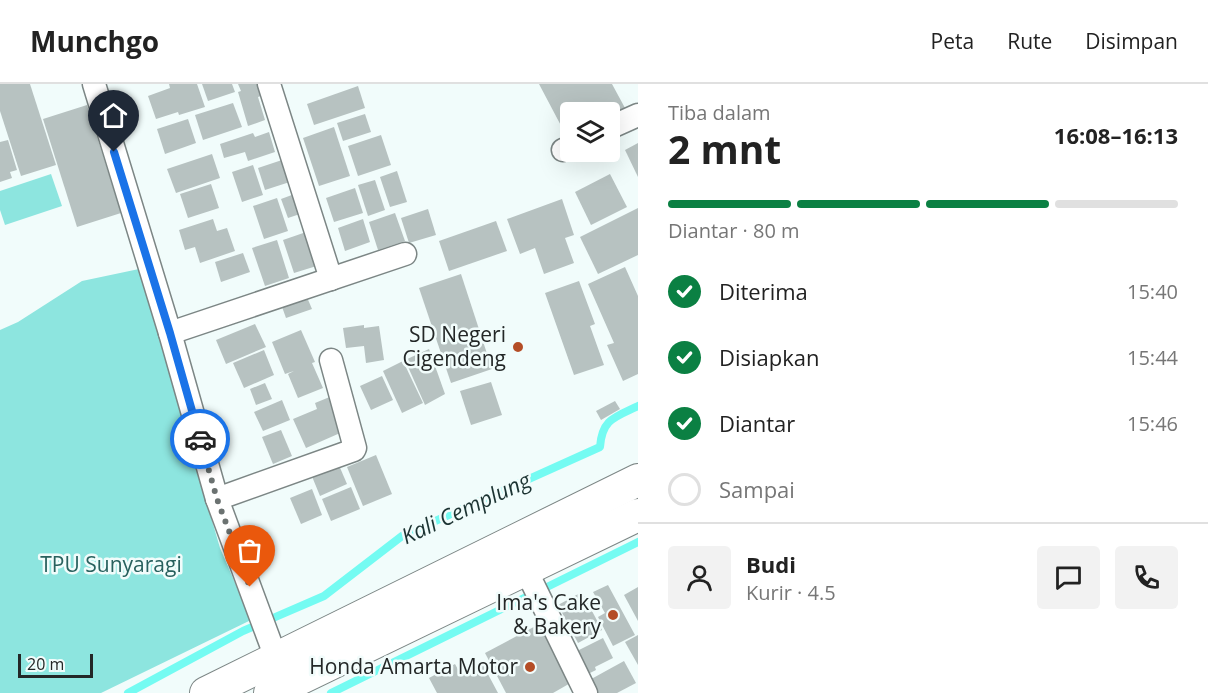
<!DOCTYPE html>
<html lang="id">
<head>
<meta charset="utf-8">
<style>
	body { margin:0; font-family:"Open Sans",sans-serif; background:#f2f2f2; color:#222; height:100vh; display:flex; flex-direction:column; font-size:22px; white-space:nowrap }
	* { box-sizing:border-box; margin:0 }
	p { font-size:20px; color:#767676 }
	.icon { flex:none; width:33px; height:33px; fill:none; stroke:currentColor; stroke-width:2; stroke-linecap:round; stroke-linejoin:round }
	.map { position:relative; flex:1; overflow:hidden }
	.details { display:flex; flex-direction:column; background:#fff; width:570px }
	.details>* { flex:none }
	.buttons { position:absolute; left:560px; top:18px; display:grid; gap:12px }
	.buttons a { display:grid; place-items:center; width:60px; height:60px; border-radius:6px; background:#fff; box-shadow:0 6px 24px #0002; font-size:30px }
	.scale { position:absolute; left:18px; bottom:15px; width:75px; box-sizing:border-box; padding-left:6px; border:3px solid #232727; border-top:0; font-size:16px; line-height:21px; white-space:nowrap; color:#232727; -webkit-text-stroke:4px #f1fcfb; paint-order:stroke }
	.pin { position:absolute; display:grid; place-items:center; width:51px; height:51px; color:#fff; margin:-62px -26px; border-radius:50% 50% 50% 0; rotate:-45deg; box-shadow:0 0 6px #0007 }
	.pin .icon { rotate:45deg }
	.courier { position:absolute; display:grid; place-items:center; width:60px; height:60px; margin:-30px; border:4px solid #1a73e8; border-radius:50%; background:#fff; color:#222; box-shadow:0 2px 8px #0007 }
	.headline em { font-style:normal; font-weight:700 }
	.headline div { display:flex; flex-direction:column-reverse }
	.headline { display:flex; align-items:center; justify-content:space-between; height:102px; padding:0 30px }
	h1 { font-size:39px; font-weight:700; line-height:45px }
	.bar { display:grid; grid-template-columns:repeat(4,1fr); gap:9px 6px; align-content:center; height:72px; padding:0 30px }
	.bar i { height:8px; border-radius:4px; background:#e0e0e0 }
	.bar .active { background:#0b8043 }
	.bar p { grid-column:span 4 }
	.line { display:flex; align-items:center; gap:15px; padding:0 30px; border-top:2px solid #e0e0e0 }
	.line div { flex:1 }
	.round { display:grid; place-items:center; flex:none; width:63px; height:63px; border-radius:6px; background:#f2f2f2 }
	ol { padding:0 30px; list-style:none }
	li { display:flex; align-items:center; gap:18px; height:66px }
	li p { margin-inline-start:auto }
	li .icon { padding:6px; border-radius:50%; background:#0b8043; color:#fff; stroke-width:4 }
	li:last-child { color:#767676 }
	li i { width:33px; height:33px; border:3px solid #e0e0e0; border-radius:50% }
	header { display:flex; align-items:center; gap:36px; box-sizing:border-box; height:84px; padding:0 30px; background:#fff; border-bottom:2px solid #e0e0e0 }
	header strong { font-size:28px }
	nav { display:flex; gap:33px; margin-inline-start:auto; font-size:21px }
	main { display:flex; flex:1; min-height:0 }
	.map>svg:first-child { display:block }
</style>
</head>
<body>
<header>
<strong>Munchgo</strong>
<nav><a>Peta</a><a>Rute</a><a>Disimpan</a></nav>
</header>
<main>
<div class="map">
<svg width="638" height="609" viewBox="0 0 638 609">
	<rect width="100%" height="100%" fill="#f1fcfb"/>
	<g fill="#8de5df">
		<polygon points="51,90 62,122 5,141 0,126 0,107"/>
		<polygon points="139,185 220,464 251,536 101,609 0,609 0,246 18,238 82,197"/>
	</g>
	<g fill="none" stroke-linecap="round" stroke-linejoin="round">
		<g stroke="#74fbf2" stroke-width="8">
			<polyline points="547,503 638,458"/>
			<path d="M 128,609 L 243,547 L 324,512 L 402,452 L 600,363 C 602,335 615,333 638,322"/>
			<polyline points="331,609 526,513"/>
		</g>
	</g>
	<g fill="#b7c2c1">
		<polygon points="0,0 30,0 56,81 21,92 0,27"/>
		<polygon points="169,0 197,0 205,23 179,31 178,28 156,35 148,12 170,4"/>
		<polygon points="202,0 232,0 235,8 208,17"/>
		<polygon points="238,0 261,0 264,11 258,13 265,36 248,42 238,8 241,7"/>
		<polygon points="539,0 612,0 625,24 609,32 609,28 570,28 570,52 567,53"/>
		<polygon points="358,2 365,24 314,41 307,20"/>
		<polygon points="233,19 242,43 203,56 195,31"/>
		<polygon points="87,21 121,129 77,143 43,35"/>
		<polygon points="365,30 371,48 343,57 337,39"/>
		<polygon points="188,35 196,59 165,70 157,45"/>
		<polygon points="334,43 350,92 319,102 303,54"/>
		<polygon points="269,48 275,68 248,77 245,68 224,74 220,60 253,49 255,53"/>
		<polygon points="381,51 391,81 358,92 348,62"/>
		<polygon points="8,56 17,86 10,88 12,94 0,98 0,58"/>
		<polygon points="638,59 638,93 625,66"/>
		<polygon points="212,70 220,94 176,109 167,85"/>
		<polygon points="291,73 299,95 265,106 258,84"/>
		<polygon points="253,81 263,111 242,118 232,88"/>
		<polygon points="397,87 407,118 390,123 380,93"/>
		<polygon points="610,90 627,123 591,141 575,108"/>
		<polygon points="375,96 385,126 368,132 358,101"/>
		<polygon points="211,100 219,124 188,134 180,110"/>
		<polygon points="355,104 363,129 334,138 326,114"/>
		<polygon points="300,108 306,128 288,134 281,115"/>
		<polygon points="277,114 288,147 264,155 253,122"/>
		<polygon points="562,115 574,151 565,154 574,179 544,190 535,164 520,170 507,135"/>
		<polygon points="638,124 638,171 598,190 580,153"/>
		<polygon points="428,125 436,151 409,159 401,134"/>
		<polygon points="395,129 405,157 378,166 369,138"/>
		<polygon points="213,135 217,147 227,144 235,167 200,179 195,163 185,166 179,146"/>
		<polygon points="363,135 370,158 345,167 338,144"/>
		<polygon points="496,137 507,167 449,187 439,157"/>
		<polygon points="312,146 323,180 294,189 283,156"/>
		<polygon points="277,156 289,194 265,202 252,164"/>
		<polygon points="243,169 250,188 221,198 215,178"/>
		<polygon points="625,183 638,212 638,290 623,297 607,261 614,259 588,200"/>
		<polygon points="461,190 492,285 451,299 419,204"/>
		<polygon points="579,197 595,240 590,242 604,281 574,291 545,209"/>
		<polygon points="306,211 312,225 286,234 281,220"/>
		<polygon points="255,240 266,263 226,280 216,256"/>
		<polygon points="364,241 364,244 379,242 384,276 366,279 364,262 346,264 343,244"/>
		<polygon points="301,246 315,278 312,279 323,304 298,314 288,290 294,287 285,290 272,258"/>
		<polygon points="429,265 445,310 425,321 405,276"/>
		<polygon points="264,266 274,291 244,304 233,279"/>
		<polygon points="403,277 423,319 402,329 383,287"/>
		<polygon points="382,292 393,316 371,326 360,302"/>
		<polygon points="491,298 502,331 471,341 460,307"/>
		<polygon points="265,299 272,315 256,321 250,305"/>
		<polygon points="337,310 347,346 306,364 293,335 317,325 315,319"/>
		<polygon points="282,316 290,336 263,347 254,328"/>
		<polygon points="615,317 620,325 601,336 596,327"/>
		<polygon points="281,346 292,372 273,380 262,353"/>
		<polygon points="376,371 392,410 363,422 347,383"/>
		<polygon points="338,379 347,400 320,412 311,390"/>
		<polygon points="351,403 360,425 331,437 322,415"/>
		<polygon points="312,405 322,431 301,440 290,414"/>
		<polygon points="608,501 635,551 613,562 598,533 605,529 593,508"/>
		<polygon points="638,503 638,537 624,511"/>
		<polygon points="582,508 602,546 578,559 558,521"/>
		<polygon points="543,538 574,597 553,609 506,609 485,569"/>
		<polygon points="638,551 638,581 625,558"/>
		<polygon points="603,554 613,574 595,583 596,586 582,593 577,567"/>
		<polygon points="624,577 636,599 617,609 589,609 584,599"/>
		<polygon points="482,579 498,609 437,609 429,594 455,580 461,591"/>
	</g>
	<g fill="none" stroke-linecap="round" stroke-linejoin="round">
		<g stroke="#7c8685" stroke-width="25">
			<g id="minor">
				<polyline points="94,0 170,249 217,415 276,574 283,586"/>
				<polyline points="269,0 331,195"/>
				<polyline points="609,44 638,31"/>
				<polyline points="563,66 570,63"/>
				<polyline points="170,249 405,170"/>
				<polyline points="217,415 354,366 355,364 331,276"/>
				<polyline points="526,486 586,609"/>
			</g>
		</g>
		<g stroke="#7c8685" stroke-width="34">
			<g id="secondary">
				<polyline points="206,609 638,396"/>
				<polyline points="270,609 638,431"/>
			</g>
		</g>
		<use href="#minor" stroke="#fff" stroke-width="22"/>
		<use href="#secondary" stroke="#fff" stroke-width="32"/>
	</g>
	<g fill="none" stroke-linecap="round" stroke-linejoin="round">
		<polyline stroke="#6b7271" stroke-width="6" stroke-dasharray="0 10.8" points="200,355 217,415 250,503"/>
		<polyline stroke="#1a73e8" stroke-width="8" points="114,68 170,249 200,355"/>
	</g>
	<g fill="#b44d26" stroke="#f1fcfb" stroke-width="2">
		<circle cx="518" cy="263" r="6"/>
		<circle cx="613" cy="531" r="6"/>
		<circle cx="530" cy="583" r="6"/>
	</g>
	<g text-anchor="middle" stroke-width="5" stroke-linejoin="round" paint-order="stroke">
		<g font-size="21" fill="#232727" stroke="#f1fcfb" text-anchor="end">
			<text x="506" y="258">SD Negeri<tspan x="506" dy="24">Cigendeng</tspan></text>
			<text x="601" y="526">Ima's Cake<tspan x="601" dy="24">&amp; Bakery</tspan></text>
			<text x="518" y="590">Honda Amarta Motor</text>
		</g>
		<g font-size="21" fill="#28615e" stroke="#f1fcfb">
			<text x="111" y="488">TPU Sunyaragi</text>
		</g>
		<g font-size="22" font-style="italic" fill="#1c3332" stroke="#f1fcfb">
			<text transform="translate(466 424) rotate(-25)" y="8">Kali Cemplung</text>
		</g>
	</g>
</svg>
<div class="buttons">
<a><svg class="icon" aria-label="layers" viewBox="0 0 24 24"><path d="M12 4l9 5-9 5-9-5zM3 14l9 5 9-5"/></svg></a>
</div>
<div class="scale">20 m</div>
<div class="pin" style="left:250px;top:503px;background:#ea580c"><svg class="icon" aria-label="bag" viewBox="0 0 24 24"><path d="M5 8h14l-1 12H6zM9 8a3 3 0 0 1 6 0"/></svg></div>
<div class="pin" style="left:114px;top:68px;background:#1f2937"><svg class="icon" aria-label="home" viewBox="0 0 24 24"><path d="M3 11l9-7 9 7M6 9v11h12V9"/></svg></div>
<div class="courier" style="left:200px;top:355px"><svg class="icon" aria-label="car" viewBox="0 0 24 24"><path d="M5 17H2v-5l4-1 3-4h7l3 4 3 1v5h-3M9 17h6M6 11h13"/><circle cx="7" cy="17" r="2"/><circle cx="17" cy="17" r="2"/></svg></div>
</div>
<section class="details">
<div class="headline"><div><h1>2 mnt</h1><p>Tiba dalam</p></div><em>16:08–16:13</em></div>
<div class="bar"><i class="active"></i><i class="active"></i><i class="active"></i><i></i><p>Diantar · 80 m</p></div>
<ol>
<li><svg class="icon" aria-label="check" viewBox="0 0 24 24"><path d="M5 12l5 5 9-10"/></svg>Diterima<p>15:40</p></li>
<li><svg class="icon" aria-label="check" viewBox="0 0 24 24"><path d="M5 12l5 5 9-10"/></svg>Disiapkan<p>15:44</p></li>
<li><svg class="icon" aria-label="check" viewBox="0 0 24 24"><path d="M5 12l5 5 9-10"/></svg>Diantar<p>15:46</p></li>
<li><i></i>Sampai</li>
</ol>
<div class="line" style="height:108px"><a class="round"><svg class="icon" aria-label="person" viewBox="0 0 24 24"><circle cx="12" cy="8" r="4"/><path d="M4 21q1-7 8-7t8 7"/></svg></a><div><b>Budi</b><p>Kurir · 4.5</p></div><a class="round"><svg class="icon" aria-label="chat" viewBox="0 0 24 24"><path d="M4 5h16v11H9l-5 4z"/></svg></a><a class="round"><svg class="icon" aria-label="phone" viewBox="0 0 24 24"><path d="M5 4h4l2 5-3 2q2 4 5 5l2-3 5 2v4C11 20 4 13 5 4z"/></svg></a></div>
</section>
</main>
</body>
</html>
